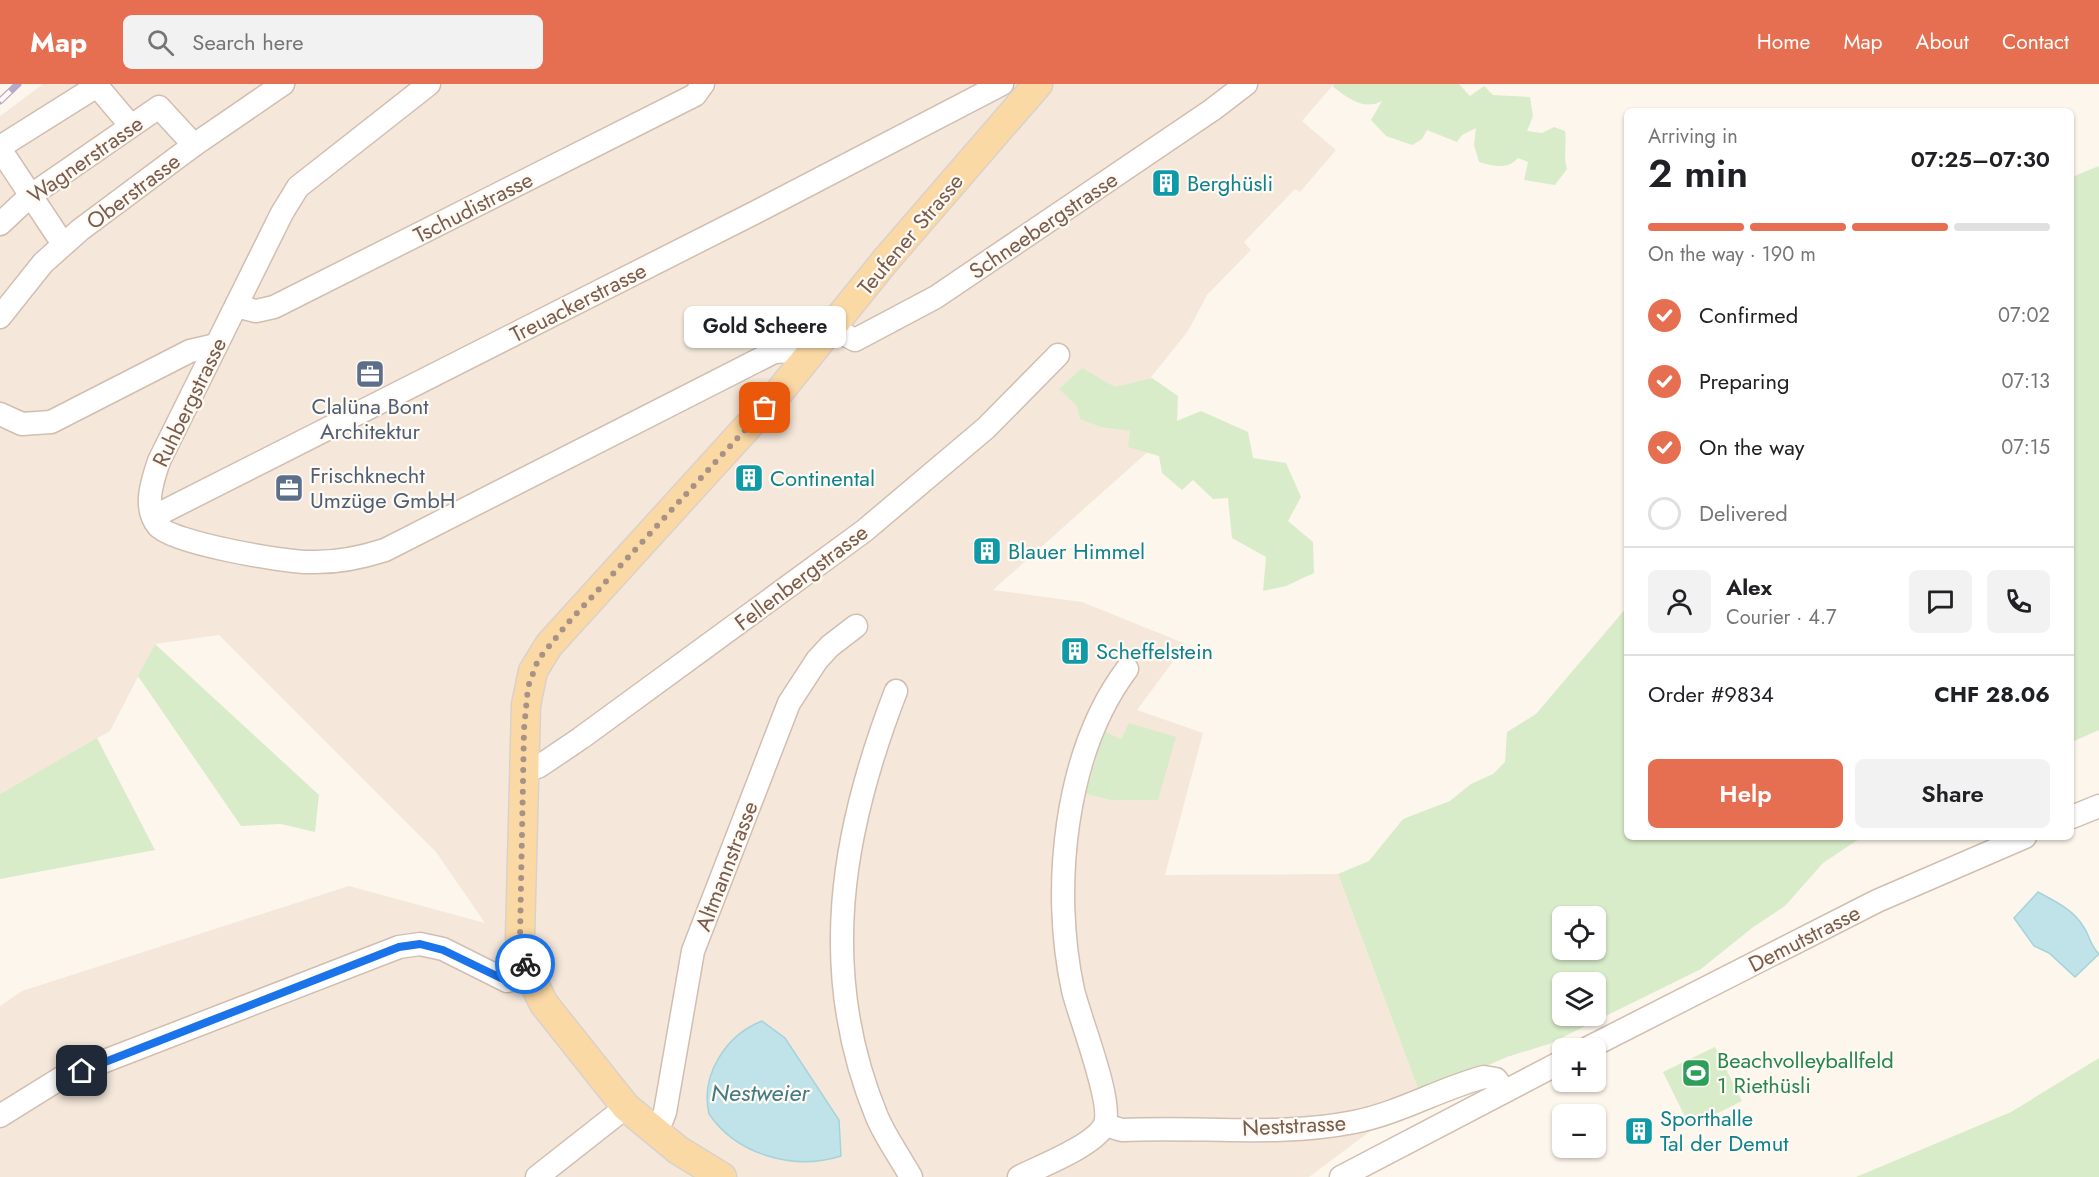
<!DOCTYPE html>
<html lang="en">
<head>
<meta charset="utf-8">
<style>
	body { margin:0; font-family:Jost,sans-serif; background:#f2f2f2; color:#202124; height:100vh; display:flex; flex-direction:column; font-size:22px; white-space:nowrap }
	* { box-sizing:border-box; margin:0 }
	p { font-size:20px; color:#757577 }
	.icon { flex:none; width:33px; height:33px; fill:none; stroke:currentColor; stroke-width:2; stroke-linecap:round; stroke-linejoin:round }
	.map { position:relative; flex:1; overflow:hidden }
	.side { position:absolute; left:1624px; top:24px; width:450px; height:732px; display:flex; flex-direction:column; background:#fff; border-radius:9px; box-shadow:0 2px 4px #0004 }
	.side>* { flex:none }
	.fabs { position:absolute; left:1552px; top:822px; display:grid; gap:12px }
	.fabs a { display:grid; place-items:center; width:54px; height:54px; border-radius:9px; background:#fff; box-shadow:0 2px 4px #0004; font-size:30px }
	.pin { position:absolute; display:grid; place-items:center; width:51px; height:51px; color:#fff; margin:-26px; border-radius:12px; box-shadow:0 3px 9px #0006 }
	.courier { position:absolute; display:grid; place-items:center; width:60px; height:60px; margin:-30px; border:4px solid #1a73e8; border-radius:50%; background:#fff; color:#222; box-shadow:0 2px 8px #0007 }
	.bubble { position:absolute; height:42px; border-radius:9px; background:#fff; box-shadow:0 2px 4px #0004; font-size:20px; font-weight:600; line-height:42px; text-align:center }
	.summary em { font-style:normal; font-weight:600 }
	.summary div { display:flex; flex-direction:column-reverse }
	.summary { display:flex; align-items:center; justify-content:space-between; height:102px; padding:0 24px }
	h1 { font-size:39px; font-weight:600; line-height:45px }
	.bar { display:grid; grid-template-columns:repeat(4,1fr); gap:9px 6px; align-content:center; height:72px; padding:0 24px }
	.bar i { height:8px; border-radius:4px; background:#e0e0e0 }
	.bar .current { background:#e76f51 }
	.bar p { grid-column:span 4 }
	.line { display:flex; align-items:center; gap:15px; padding:0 24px; border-top:2px solid #e0e0e0 }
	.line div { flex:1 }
	.round { display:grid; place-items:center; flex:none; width:63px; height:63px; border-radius:9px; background:#f2f2f2 }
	ol { padding:0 24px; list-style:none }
	li { display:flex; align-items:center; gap:18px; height:66px }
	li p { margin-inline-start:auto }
	li .icon { padding:6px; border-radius:50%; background:#e76f51; color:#fff; stroke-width:4 }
	li:last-child { color:#757577 }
	li i { width:33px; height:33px; border:3px solid #e0e0e0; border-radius:50% }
	.action { display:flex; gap:12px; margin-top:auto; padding:12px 24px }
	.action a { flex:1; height:69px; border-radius:9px; background:#e76f51; color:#fff; font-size:24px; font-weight:600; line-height:69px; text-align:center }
	.action a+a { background:#f2f2f2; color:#202124 }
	header { display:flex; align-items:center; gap:36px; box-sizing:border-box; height:84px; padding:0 30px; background:#e76f51; color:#fff }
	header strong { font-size:28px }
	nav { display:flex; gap:33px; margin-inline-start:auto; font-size:21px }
	.search { width:420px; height:54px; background:#f2f2f2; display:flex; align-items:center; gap:15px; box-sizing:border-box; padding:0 21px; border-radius:9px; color:#757577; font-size:22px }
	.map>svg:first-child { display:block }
</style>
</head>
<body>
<header>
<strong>Map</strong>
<div class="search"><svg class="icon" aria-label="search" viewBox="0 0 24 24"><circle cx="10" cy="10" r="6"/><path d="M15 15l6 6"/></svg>Search here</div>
<nav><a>Home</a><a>Map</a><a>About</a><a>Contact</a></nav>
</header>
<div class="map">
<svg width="2099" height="1093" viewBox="0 0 2099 1093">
	<rect width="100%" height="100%" fill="#fdf6ec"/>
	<polygon fill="#f5e8da" points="43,0 1334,0 1302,37 1336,66 1300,108 1295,105 1244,158 1251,166 1207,211 1188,247 1133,316 1169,349 993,506 1082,518 1186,560 1137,626 1203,649 1165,791 1338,790 1420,1010 1309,1093 0,1093 0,922 22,907 349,802 485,839 436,768 219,551 155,560 110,647 0,710 0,32"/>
	<g fill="#d8ecc9" fill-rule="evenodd">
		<path d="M 1334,0 L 1459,0 L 1470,12 L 1484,2 L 1493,11 L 1530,13 L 1533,32 L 1527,47 L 1542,49 L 1554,43 L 1565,47 C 1567,61 1563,71 1567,85 L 1555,101 L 1524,96 L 1528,78 L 1518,74 C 1508,86 1493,82 1479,78 L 1474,61 L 1476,44 L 1462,51 L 1457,58 L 1427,46 L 1422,55 L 1412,61 L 1386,52 L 1371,36 L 1382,17 C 1364,27 1348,14 1333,3 Z"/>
		<polygon points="2099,82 2099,646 2072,658 2072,93"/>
		<polygon points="1082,284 1115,303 1152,294 1178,312 1177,337 1201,327 1248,348 1253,374 1286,379 1301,413 1288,437 1313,458 1314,489 1286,502 1263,507 1266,473 1232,454 1228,414 1213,415 1193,396 1182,406 1162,389 1159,372 1128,363 1130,347 1101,343 1080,335 1077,322 1059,305"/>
		<path d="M 1627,523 L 1628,753 L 1862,753 L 1823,779 L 1785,822 L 1752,844 L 1701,885 L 1549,960 L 1507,973 L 1420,1010 L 1338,790 L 1369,777 L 1403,735 L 1450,717 L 1471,700 L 1493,690 L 1505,678 L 1507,648 L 1536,630 ZM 1563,832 L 1596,832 L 1596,866 L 1563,866 ZM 1563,898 L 1596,898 L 1596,932 L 1563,932 Z"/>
		<polygon points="155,560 319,711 315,748 281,740 241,742 138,592"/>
		<polygon points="1129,639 1176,653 1158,716 1111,716 1086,710 1104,647 1121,655"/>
		<polygon points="97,654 155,766 0,795 0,710"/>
		<polygon points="1715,963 1742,1017 1690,1043 1663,988"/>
		<polygon points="2099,974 2099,1093 1856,1093 2011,1028"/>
	</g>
	<g fill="#bfe3e8" stroke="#a5d3da" stroke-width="1.5">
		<path d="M 2038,808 C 2054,817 2073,825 2083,842 C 2090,852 2090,861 2099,870 L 2075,893 L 2049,869 L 2034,862 L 2014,834 Z"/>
		<path d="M 762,937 L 785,954 L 839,1036 L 841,1072 C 794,1087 737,1071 709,1030 C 700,991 726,951 762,937 Z"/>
	</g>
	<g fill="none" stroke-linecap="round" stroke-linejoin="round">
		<g stroke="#d1beb0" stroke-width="25">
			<g id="minor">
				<path d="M 429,0 L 298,103 L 282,129 L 159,377 C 152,398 143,423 158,442 C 172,459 284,478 309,478 C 335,479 360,474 385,466 L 774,268 L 794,267 L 806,275"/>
				<polyline points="0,63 97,2 131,42"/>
				<polyline points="0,65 63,160"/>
				<polyline points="0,140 30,112 159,23 194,61"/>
				<polyline points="236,222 256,227 274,223 695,11 703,0"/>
				<polyline points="0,233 43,179 80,146 194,61 283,0"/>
				<polyline points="832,244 855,256 936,213 1212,26 1246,0"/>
				<polyline points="0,330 22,340 51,338 190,267 216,261"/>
				<polyline points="153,433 758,127 1002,0"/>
				<path d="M 896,607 C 841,749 817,888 877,1033 C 886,1054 900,1073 911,1093"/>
				<polyline points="524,683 538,683 581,654 864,447 986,344 1058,271"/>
				<polyline points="2072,733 2099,722"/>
				<polyline points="1588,964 1877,817 2025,753"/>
				<polyline points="0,1032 61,994 399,863 420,860 443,865 507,897 528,892"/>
				<path d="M 1105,1041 L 1122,1046 C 1199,1042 1279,1053 1354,1038 C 1400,1029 1439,1005 1484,993 L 1496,995 L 1505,1007"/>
				<polyline points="653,1048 662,1036 665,1028 693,867 789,619 817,576 830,562 856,542"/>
				<polyline points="537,1093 626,1023"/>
				<path d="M 1019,1093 C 1041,1082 1093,1062 1104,1042 C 1115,1021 1079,933 1073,906 C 1051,806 1064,669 1127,585"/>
				<polyline points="1341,1093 1563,977"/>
			</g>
		</g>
		<g stroke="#dad1cd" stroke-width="31">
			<polyline id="major" points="722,1093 678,1066 626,1023 544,920 525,882 520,853 526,621 533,587 549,561 780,307 885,177 1038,0"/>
		</g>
		<use href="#minor" stroke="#fff" stroke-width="22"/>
		<use href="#major" stroke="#fbd9a5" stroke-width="28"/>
		<g stroke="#b9a8c9" stroke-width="7">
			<polyline id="rail" points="0,17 18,0"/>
		</g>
		<use href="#rail" stroke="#fffaf3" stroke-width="4.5" stroke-dasharray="14" stroke-linecap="butt"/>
	</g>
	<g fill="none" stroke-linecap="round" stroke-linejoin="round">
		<polyline stroke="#a89285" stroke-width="6" stroke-dasharray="0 10.8" points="525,880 520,853 524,645 528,603 538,576 567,540 765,324"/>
		<polyline stroke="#1a73e8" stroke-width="8" points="82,987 399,863 420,860 443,866 507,897 528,892 525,880"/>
	</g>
	<defs>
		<g id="building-square" transform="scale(1.5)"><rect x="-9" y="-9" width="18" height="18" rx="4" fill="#0f9aa8" stroke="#fffaf3"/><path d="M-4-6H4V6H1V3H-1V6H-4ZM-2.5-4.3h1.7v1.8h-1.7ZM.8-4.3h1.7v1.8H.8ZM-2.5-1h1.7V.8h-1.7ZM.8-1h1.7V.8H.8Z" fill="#fff"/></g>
		<g id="office-square" transform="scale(1.5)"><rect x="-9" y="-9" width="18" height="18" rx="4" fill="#5c6f8a" stroke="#fffaf3"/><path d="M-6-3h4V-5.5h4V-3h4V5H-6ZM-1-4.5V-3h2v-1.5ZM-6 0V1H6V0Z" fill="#fff"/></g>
		<g id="stadium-square" transform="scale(1.5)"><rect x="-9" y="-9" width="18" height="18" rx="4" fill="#2e9e5b" stroke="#fffaf3"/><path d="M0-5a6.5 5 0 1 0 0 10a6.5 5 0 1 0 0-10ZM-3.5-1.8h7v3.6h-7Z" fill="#fff"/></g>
	</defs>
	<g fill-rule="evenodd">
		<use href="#building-square" x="1166" y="99"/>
		<use href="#office-square" x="370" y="290"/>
		<use href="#building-square" x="749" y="394"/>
		<use href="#office-square" x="289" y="404"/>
		<use href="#building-square" x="987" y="467"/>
		<use href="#building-square" x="1075" y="567"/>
		<use href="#stadium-square" x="1696" y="989"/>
		<use href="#building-square" x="1639" y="1047"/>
	</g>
	<g text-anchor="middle" stroke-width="4.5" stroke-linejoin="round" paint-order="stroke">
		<g font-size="22" fill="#7a5c4d" stroke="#fffaf3">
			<text transform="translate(85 75) rotate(-35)" y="8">Wagnerstrasse</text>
			<text transform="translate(133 107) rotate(-37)" y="8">Oberstrasse</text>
			<text transform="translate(473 123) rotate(-27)" y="8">Tschudistrasse</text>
			<text transform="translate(1043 141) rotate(-34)" y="8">Schneebergstrasse</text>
			<text transform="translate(910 150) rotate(-50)" y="8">Teufener Strasse</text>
			<text transform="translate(578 218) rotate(-27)" y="8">Treuackerstrasse</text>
			<text transform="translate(189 318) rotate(-64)" y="8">Ruhbergstrasse</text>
			<text transform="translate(801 493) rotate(-37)" y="8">Fellenbergstrasse</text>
			<text transform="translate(726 782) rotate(-69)" y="8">Altmannstrasse</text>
			<text transform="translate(1804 854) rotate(-27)" y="8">Demutstrasse</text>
			<text transform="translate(1294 1041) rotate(-3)" y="8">Neststrasse</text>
		</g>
		<g font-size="22" fill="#0d838f" stroke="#fffaf3" text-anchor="start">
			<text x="1187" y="107">Berghüsli</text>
			<text x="770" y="402">Continental</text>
			<text x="1008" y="475">Blauer Himmel</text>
			<text x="1096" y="575">Scheffelstein</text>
			<text x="1660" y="1042">Sporthalle<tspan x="1660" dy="25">Tal der Demut</tspan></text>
		</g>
		<g font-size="22" fill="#4e5e75" stroke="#fffaf3">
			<text x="370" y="330">Clalüna Bont<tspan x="370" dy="25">Architektur</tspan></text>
			<text x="310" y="399" text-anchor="start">Frischknecht<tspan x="310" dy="25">Umzüge GmbH</tspan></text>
		</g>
		<g font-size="22" fill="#27864d" stroke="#fffaf3" text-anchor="start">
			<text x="1717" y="984">Beachvolleyballfeld<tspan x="1717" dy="25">1 Riethüsli</tspan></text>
		</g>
		<g font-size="24" font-style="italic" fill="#437c86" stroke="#fffaf3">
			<text x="760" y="1017">Nestweier</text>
		</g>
	</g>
</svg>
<div class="fabs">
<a><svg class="icon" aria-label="locate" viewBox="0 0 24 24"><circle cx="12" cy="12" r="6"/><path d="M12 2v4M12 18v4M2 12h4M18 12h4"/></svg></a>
<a><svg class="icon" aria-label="layers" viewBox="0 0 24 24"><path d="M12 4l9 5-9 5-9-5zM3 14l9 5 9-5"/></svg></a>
<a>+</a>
<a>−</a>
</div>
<div class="pin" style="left:765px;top:324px;background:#ea580c"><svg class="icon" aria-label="bag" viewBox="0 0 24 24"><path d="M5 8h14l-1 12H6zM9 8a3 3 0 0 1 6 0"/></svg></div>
<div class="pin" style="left:82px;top:987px;background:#1f2937"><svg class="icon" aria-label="home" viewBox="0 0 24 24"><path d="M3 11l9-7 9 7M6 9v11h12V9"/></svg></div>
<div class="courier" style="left:525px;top:880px"><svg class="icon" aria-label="bike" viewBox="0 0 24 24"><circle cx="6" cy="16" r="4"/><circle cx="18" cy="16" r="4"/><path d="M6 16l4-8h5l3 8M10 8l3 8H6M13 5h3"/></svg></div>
<div class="bubble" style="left:684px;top:222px;width:162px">Gold Scheere</div>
<section class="side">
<div class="summary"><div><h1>2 min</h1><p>Arriving in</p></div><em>07:25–07:30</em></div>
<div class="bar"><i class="current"></i><i class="current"></i><i class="current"></i><i></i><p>On the way · 190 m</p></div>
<ol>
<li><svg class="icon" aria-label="check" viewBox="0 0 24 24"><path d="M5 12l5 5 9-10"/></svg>Confirmed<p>07:02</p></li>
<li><svg class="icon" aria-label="check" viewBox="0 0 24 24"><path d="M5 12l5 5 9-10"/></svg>Preparing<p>07:13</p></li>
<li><svg class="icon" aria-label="check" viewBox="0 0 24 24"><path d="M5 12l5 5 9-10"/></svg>On the way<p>07:15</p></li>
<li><i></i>Delivered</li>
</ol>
<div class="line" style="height:108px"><a class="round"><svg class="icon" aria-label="person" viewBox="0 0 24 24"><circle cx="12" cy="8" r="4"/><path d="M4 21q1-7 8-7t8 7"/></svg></a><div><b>Alex</b><p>Courier · 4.7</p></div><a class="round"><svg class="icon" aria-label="chat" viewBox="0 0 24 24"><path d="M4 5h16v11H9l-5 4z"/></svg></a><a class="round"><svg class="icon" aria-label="phone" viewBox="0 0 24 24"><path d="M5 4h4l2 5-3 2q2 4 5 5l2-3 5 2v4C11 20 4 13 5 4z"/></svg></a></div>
<div class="line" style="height:78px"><div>Order #9834</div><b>CHF 28.06</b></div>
<div class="action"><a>Help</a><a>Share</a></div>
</section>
</div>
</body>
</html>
